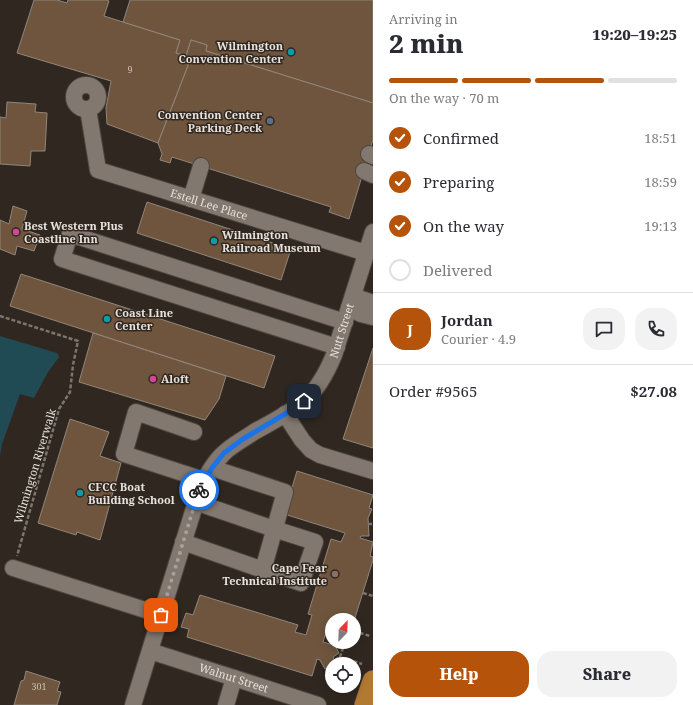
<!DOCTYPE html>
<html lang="en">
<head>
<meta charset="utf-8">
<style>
	body { margin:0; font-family:"Noto Serif",serif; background:#f2f2f3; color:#2b2b33; height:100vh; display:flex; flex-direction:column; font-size:15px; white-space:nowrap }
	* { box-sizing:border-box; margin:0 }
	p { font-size:13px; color:#7c7c81 }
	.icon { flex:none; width:22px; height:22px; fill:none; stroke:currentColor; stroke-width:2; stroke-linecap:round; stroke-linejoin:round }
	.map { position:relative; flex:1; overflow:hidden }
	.details { display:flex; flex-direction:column; background:#fff; width:320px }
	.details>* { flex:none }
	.needle { width:26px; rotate:23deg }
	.buttons { position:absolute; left:325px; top:613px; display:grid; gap:8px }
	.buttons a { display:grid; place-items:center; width:36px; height:36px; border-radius:50%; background:#fff; box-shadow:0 2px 10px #0003; font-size:20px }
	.pin { position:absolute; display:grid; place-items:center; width:34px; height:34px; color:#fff; margin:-17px; border-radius:8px; box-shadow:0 2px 6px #0006 }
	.courier { position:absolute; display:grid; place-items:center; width:40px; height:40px; margin:-20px; border:3px solid #1a73e8; border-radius:50%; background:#fff; color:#222; box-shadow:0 1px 5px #0007 }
	.summary em { font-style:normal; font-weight:800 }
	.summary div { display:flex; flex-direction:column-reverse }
	.summary { display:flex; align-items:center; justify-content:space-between; height:68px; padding:0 16px }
	h1 { font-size:26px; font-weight:800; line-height:30px }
	.bar { display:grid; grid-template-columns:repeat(4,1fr); gap:6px 4px; align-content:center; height:48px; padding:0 16px }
	.bar i { height:5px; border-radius:3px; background:#e1e1e2 }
	.bar .selected { background:#b45309 }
	.bar p { grid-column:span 4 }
	.line { display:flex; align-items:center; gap:10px; padding:0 16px; border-top:1px solid #e1e1e2 }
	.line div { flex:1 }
	.round { display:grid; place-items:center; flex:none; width:42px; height:42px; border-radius:16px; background:#f2f2f3 }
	ol { padding:0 16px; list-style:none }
	li { display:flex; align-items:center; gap:12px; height:44px }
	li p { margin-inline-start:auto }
	li .icon { padding:4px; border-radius:50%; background:#b45309; color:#fff; stroke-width:4 }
	li:last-child { color:#7c7c81 }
	li i { width:22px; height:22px; border:2px solid #e1e1e2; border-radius:50% }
	.cta { display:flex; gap:8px; margin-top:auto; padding:8px 16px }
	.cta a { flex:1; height:46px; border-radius:16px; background:#b45309; color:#fff; font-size:16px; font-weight:800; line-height:46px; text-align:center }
	.cta a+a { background:#f2f2f3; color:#2b2b33 }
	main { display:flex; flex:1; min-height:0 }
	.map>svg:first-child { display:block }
</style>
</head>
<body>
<main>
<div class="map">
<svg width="373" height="705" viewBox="0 0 373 705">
	<rect width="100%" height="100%" fill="#302820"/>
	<polygon fill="#204b54" points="0,336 57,353 59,357 54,364 48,372 34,398 20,394 2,444 0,456"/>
	<g fill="#6f553d" stroke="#90867c">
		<polygon points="34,0 57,0 67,3 68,0 107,0 109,1 104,16 180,40 176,53 191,58 158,143 107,124 106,108 111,81 17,53"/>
		<polygon points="130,0 373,0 373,103 206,51 207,45 191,40 186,56 176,53 180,40 123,22"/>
		<polygon points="191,40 207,45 206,51 373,103 373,140 349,219 329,212 331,207 172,157 170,163 160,160 162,154 158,143 191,58 186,56"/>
		<polygon points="7,102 36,104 35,112 47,113 45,151 31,151 30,166 0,164 0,117 6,118"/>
		<polygon points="147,202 291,249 281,280 137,233"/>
		<polygon points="13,206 27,211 22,229 40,235 34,251 17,246 15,255 0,249 0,220 9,224"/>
		<polygon points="21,274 275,356 264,388 10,306"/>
		<polygon points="93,333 226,376 219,399 205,420 79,382"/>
		<polygon points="373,348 373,448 343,439"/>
		<polygon points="70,419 109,432 100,456 121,463 100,540 77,532 76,535 38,523"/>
		<polygon points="297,471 373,495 369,508 372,509 368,518 369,536 361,536 360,538 373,542 370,556 373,557 373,560 354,621 332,620 332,637 325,635 323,642 330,644 333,642 339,653 333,657 336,663 332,664 332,665 325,669 320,660 317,659 312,676 187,637 189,629 181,627 186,613 193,615 200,595 298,625 295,632 306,635 312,615 308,614 331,539 341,542 345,533 284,514"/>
		<polygon points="26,671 60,682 57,691 61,692 57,705 14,705 21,681 24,680"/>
	</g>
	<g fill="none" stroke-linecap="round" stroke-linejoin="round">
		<g stroke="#4e4740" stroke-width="18">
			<g id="minor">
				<circle cx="86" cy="97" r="12"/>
				<path id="s1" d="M 88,109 L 98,170 L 366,253"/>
				<polyline points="369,154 373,156"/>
				<polyline points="364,171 373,175"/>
				<polyline points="191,199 201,166"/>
				<polyline points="353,296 373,303"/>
				<polyline points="349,308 361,314 373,317"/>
				<polyline points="337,347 62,259 70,234 345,322"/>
				<polyline points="285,414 302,440 311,450 320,455 373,471"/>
				<polyline points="194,432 136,412 124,454 204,480"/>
				<polyline points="195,502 274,529 315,542 301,583 263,570"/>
				<polyline points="183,542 263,570 285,492 212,468"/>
				<polyline points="13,568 161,615"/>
				<path id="s2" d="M 150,651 L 318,705"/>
				<path id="s3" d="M 133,705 L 199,492 C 205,478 212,464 224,453 C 232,445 244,439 254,432 C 270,423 290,413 304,401 C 318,389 327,372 334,355 L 373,232"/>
				<polyline points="226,705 234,678"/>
			</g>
		</g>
		<g stroke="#4e4740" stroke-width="22">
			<polyline id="major" points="365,705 373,681"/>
		</g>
		<g stroke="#7c756e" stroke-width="2.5" stroke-dasharray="4 2" stroke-linecap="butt">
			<polyline points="0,316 78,341 73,365 70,392 59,409 17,556"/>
			<polyline points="368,524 373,524"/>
			<polyline points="363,593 373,596"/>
			<polyline points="354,631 370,636"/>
			<polyline points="345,642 340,657 362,664"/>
			<polyline points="335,660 340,657"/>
		</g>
		<use href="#minor" stroke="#82786f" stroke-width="16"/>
		<use href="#major" stroke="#b27933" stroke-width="21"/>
	</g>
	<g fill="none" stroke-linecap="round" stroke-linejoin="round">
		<polyline stroke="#a8a19b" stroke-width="4" stroke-dasharray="0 7.2" points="161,615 199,490"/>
		<polyline stroke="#1a73e8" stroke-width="5" points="199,490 212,468 224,453 243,439 285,414 304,401"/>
	</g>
	<g fill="#0f9aa8" stroke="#302820" stroke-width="1.5">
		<circle cx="291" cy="52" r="4"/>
		<circle cx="214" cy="241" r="4"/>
		<circle cx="107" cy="319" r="4"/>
		<circle cx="80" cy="493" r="4"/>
	</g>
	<circle fill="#5c6f8a" stroke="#302820" stroke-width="1.5" cx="270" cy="121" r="4"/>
	<g fill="#d1479c" stroke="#302820" stroke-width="1.5">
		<circle cx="16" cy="232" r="4"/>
		<circle cx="153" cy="379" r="4"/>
	</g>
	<circle fill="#8d6e63" stroke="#302820" stroke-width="1.5" cx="335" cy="574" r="4"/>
	<g text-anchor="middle" stroke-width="3" stroke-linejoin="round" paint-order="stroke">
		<g font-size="9" fill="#cabfb5">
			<text x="130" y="73">9</text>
			<text x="39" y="690">301</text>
		</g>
		<g font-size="11" font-weight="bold" fill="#e8e2dd" stroke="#302820" text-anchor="start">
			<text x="283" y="50" text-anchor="end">Wilmington<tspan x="283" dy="13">Convention Center</tspan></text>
			<text x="262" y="119" text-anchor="end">Convention Center<tspan x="262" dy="13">Parking Deck</tspan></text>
			<text x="24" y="230">Best Western Plus<tspan x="24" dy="13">Coastline Inn</tspan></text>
			<text x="222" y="239">Wilmington<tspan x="222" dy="13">Railroad Museum</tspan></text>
			<text x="115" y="317">Coast Line<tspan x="115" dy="13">Center</tspan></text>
			<text x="161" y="383">Aloft</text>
			<text x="88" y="491">CFCC Boat<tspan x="88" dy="13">Building School</tspan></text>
			<text x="327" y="572" text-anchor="end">Cape Fear<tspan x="327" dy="13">Technical Institute</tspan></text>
		</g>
		<g font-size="11" fill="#e8e2dd" stroke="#302820">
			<text dy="4" stroke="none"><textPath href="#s1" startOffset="178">Estell Lee Place</textPath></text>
			<text dy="4" stroke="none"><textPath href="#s3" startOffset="446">Nutt Street</textPath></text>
			<text transform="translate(35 466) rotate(-73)" y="4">Wilmington Riverwalk</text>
			<text dy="4" stroke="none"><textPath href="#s2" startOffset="88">Walnut Street</textPath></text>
		</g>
	</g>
</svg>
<div class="buttons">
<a><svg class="needle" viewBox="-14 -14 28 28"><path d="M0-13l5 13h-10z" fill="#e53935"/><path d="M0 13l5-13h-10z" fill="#7c7c81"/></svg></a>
<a><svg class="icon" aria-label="locate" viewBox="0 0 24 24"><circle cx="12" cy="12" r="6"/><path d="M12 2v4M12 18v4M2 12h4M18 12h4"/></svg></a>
</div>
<div class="pin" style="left:161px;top:615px;background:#ea580c"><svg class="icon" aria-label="bag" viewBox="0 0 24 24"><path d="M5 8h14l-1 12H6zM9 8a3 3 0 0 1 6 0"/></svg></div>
<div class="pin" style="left:304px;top:401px;background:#1f2937"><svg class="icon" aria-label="home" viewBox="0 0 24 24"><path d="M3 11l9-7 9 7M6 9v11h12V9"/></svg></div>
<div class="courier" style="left:199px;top:490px"><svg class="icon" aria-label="bike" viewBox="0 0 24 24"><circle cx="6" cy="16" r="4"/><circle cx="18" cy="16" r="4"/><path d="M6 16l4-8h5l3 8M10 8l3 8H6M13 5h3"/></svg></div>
</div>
<section class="details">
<div class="summary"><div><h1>2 min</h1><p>Arriving in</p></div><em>19:20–19:25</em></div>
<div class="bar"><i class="selected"></i><i class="selected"></i><i class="selected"></i><i></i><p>On the way · 70 m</p></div>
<ol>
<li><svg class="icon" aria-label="check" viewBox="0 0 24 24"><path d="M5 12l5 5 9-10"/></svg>Confirmed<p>18:51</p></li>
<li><svg class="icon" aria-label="check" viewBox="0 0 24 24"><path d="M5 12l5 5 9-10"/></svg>Preparing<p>18:59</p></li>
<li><svg class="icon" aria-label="check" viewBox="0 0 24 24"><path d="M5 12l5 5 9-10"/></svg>On the way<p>19:13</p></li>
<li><i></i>Delivered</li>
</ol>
<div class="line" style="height:72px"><b class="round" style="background:#b45309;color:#fff">J</b><div><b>Jordan</b><p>Courier · 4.9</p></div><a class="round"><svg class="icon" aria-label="chat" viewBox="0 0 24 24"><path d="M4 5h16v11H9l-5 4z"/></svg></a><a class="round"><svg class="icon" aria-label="phone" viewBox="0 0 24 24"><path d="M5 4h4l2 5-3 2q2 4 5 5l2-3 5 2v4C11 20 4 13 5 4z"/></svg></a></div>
<div class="line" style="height:52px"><div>Order #9565</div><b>$27.08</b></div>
<div class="cta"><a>Help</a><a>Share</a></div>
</section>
</main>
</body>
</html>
